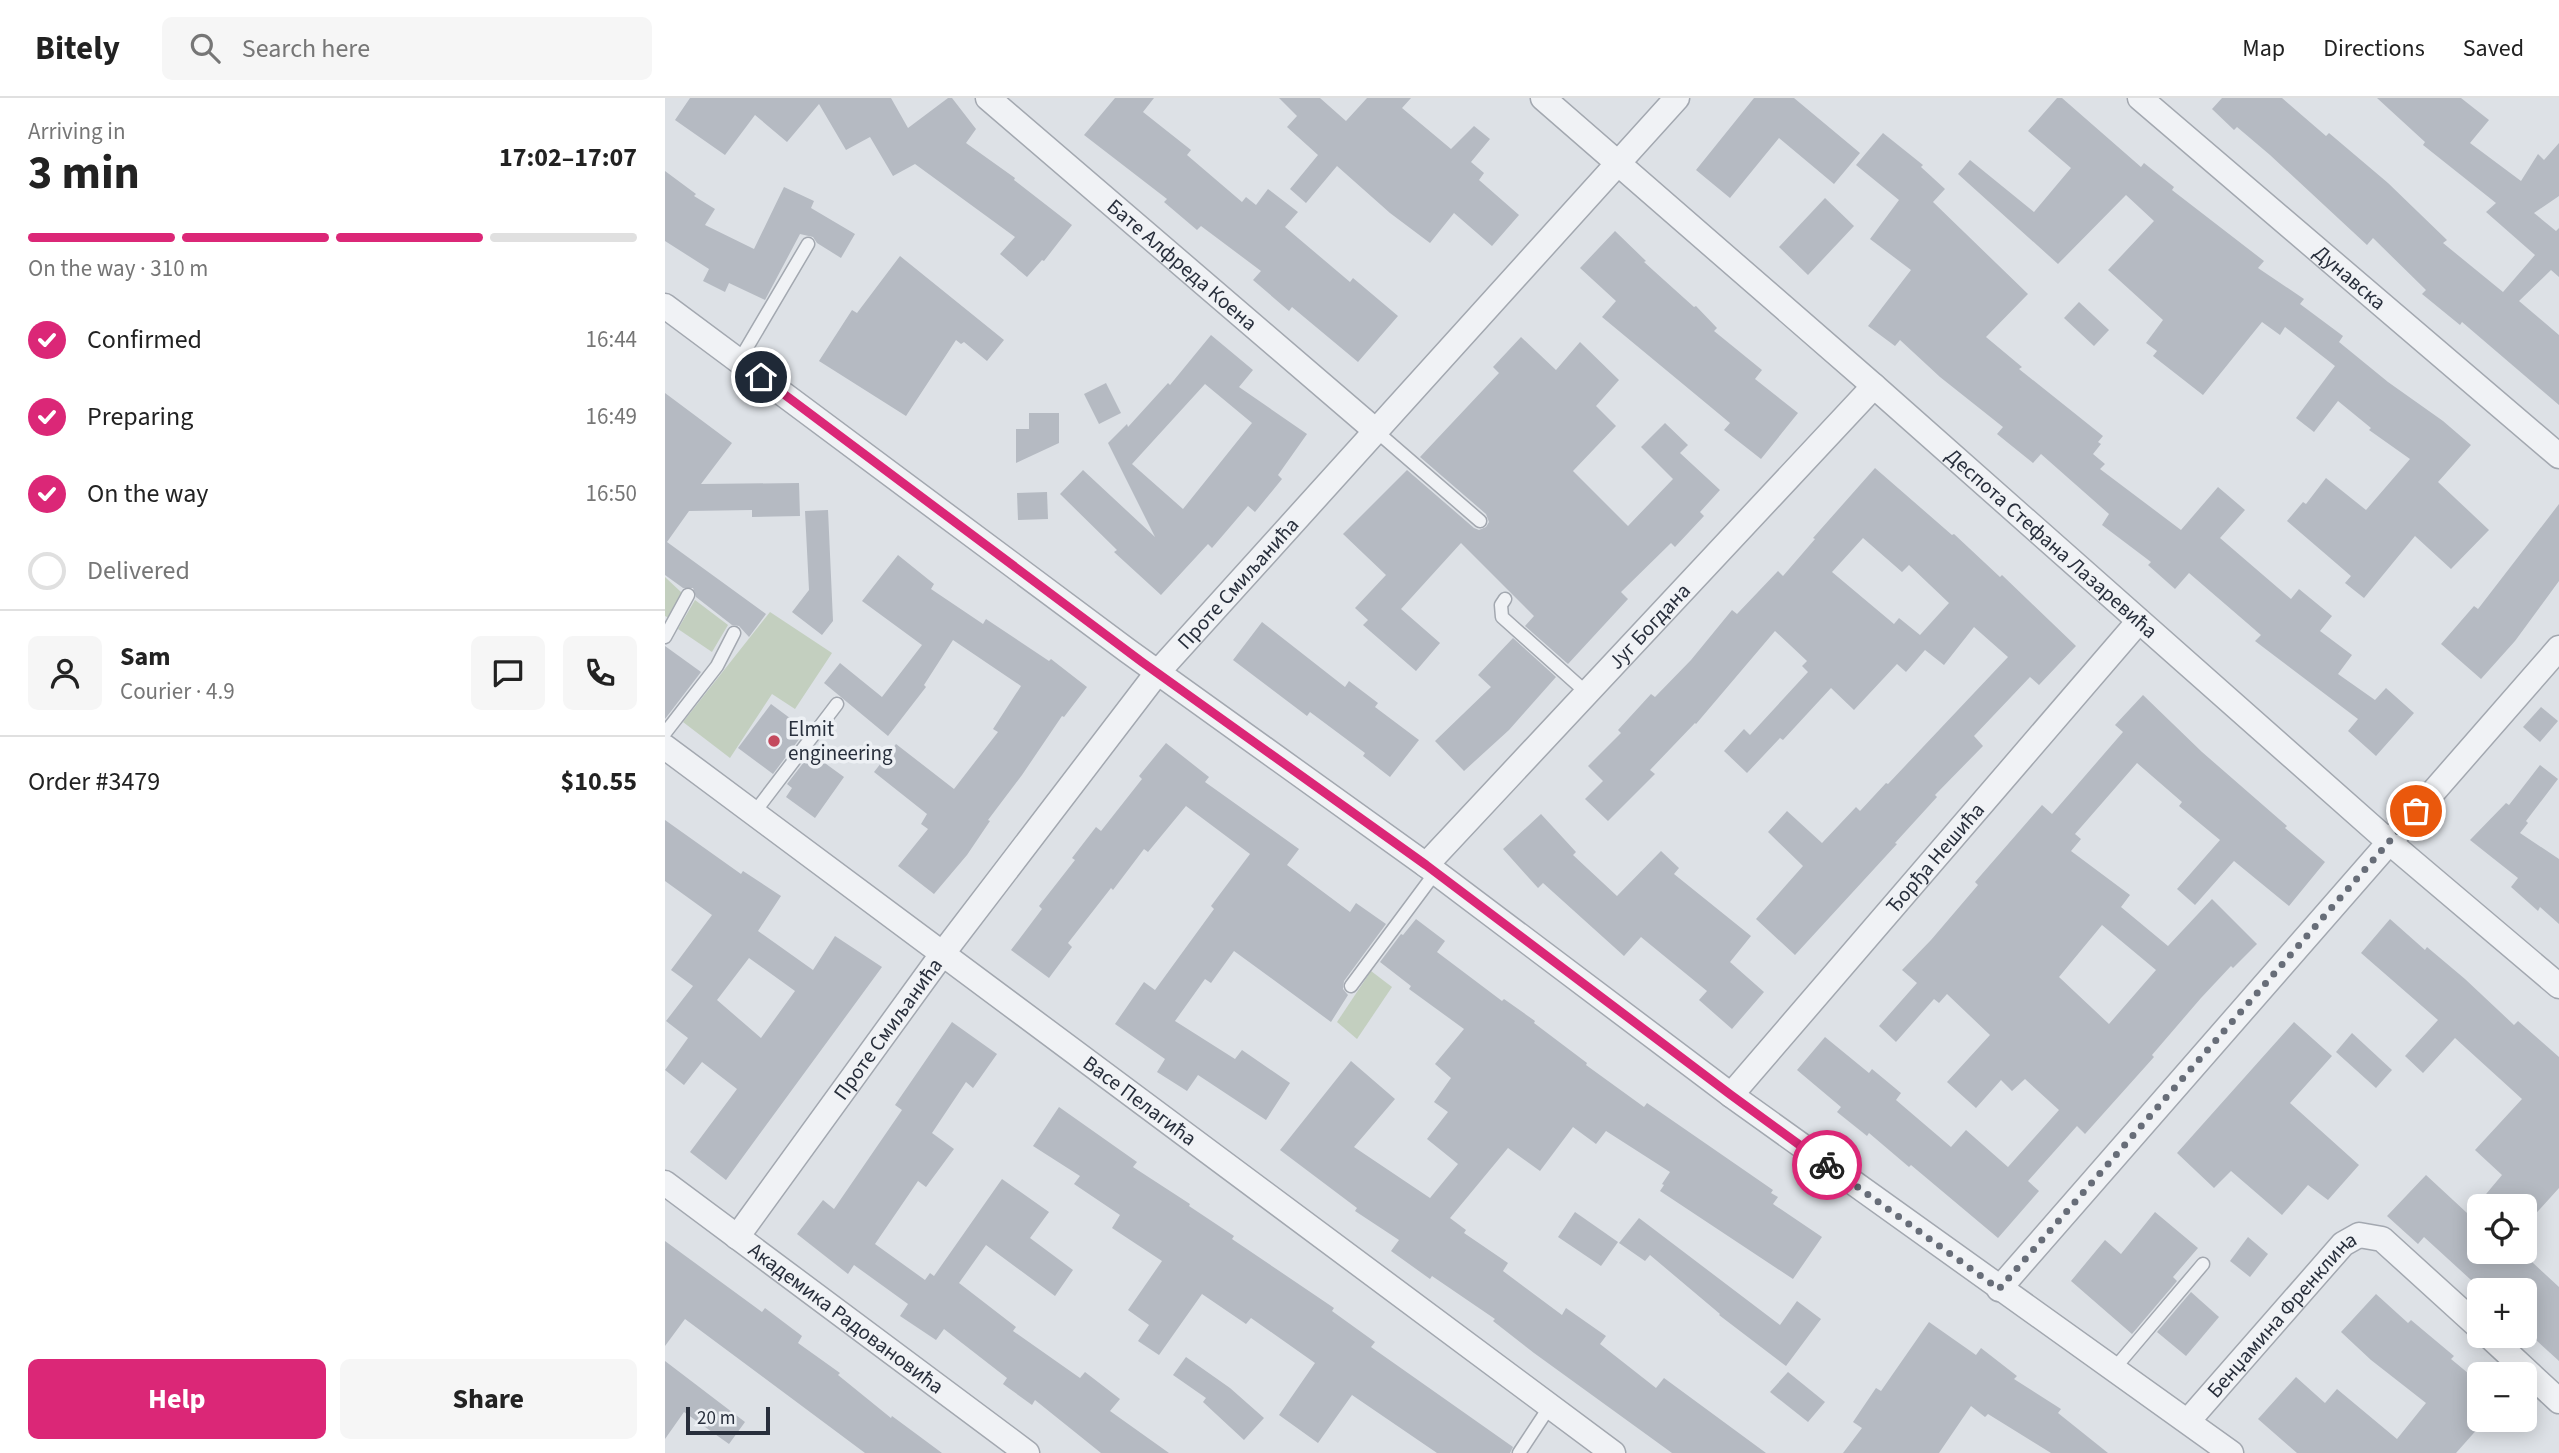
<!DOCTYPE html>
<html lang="en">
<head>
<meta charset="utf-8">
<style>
	body { margin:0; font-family:"Source Sans 3",sans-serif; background:#f6f6f6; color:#222; height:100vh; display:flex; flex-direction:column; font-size:26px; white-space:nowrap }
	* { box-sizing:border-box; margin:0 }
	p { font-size:23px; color:#767676 }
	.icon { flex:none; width:38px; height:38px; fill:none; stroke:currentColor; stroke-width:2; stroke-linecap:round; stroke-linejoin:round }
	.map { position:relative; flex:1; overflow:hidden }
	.drawer { display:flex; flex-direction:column; background:#fff; width:665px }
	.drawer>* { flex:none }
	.tools { position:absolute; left:1802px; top:1096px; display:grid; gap:14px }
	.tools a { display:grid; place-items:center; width:70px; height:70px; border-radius:10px; background:#fff; box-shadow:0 4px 18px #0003; font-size:35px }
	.scale { position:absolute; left:21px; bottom:18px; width:84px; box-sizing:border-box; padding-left:7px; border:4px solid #282f3c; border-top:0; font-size:19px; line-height:24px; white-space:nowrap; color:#282f3c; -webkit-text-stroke:5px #edf0f4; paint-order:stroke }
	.pin { position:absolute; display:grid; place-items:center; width:60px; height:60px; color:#fff; margin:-30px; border:4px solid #fff; border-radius:50%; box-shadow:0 2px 7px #0007 }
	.courier { position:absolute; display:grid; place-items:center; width:70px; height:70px; margin:-35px; border:5px solid #db2777; border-radius:50%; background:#fff; color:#222; box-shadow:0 2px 9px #0007 }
	.head em { font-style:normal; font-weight:700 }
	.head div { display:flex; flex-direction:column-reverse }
	.head { display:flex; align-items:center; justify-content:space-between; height:119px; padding:0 28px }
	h1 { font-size:46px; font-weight:700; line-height:52px }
	.bar { display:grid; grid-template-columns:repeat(4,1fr); gap:10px 7px; align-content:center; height:84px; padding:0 28px }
	.bar i { height:9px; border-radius:5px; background:#e0e0e0 }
	.bar .current { background:#db2777 }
	.bar p { grid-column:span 4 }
	.line { display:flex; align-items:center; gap:18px; padding:0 28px; border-top:2px solid #e0e0e0 }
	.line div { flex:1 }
	.round { display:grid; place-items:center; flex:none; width:74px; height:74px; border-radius:10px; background:#f6f6f6 }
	ol { padding:0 28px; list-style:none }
	li { display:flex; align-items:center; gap:21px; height:77px }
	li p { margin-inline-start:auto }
	li .icon { padding:7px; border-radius:50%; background:#db2777; color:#fff; stroke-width:4 }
	li:last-child { color:#767676 }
	li i { width:38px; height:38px; border:4px solid #e0e0e0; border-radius:50% }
	.cta { display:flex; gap:14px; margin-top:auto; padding:14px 28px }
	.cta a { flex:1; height:80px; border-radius:10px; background:#db2777; color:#fff; font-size:28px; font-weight:700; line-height:80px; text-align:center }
	.cta a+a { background:#f6f6f6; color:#222 }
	header { display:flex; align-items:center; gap:42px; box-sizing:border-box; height:98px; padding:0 35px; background:#fff; border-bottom:2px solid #e0e0e0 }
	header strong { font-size:33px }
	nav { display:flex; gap:38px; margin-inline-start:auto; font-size:24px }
	.search { width:490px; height:63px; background:#f6f6f6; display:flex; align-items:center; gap:18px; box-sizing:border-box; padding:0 24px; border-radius:10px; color:#767676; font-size:26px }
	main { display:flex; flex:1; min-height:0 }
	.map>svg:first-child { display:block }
</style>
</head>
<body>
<header>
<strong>Bitely</strong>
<div class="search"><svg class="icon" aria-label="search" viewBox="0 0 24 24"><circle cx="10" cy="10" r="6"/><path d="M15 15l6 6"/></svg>Search here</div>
<nav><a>Map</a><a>Directions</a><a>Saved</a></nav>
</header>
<main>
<section class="drawer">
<div class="head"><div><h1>3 min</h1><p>Arriving in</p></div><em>17:02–17:07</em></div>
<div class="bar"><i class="current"></i><i class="current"></i><i class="current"></i><i></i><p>On the way · 310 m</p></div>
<ol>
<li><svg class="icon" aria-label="check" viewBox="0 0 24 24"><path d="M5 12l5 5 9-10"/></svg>Confirmed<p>16:44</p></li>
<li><svg class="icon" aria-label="check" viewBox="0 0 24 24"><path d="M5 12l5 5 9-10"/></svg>Preparing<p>16:49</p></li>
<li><svg class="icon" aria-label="check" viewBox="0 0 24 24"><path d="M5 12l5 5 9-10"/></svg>On the way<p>16:50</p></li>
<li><i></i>Delivered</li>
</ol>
<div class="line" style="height:126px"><a class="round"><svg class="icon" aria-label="person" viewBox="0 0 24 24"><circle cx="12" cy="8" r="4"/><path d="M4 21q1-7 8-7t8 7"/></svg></a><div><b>Sam</b><p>Courier · 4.9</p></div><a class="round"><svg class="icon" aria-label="chat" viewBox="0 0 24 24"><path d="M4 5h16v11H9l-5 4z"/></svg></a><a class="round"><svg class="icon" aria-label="phone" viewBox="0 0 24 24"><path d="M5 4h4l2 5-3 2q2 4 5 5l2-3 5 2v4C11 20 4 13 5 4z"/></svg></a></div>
<div class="line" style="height:91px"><div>Order #3479</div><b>$10.55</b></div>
<div class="cta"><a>Help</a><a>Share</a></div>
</section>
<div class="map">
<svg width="1894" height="1355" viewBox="0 0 1894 1355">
	<rect width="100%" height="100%" fill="#dde1e6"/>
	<g fill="#c3cfbf">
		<polygon points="0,479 17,495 4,520 0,518"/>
		<polygon points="30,502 63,527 47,554 13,531"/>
		<polygon points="105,514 167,555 130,611 107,596 65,660 18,624"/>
		<polygon points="706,873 727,889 692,941 672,924"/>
	</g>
	<g fill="#b5bac2" fill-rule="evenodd">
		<polygon points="25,0 226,0 243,30 283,0 287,0 311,31 301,45 350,80 349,82 407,127 379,163 377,162 362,179 335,156 350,139 250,66 228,78 205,39 181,52 154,6 122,44 90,17 60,57 10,22"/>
		<polygon points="450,0 489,0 478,14 526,52 522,57 577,104 581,99 591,107 603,91 633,114 620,129 685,184 688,180 733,218 693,264 627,209 624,213 588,182 596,173 536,128 532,132 499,104 502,101 419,37"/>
		<polygon points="614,0 655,0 681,23 702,0 746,0 737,10 786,51 809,28 825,41 806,64 819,75 814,82 854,117 827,148 789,115 765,145 725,115 672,68 641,105 625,91 653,57 622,29 632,18"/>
		<polygon points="1089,0 1129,0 1195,55 1169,86 1114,40 1065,100 1031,72"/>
		<polygon points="1392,0 1397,0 1476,69 1479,65 1509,89 1507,92 1599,163 1593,170 1639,201 1635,206 1678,238 1674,244 1723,284 1778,323 1806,347 1773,384 1824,432 1786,471 1750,438 1699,500 1680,485 1686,478 1622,423 1638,404 1641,406 1661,380 1701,412 1745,361 1704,332 1706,330 1673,303 1649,334 1631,320 1670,268 1620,229 1615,237 1597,224 1538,297 1488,258 1492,253 1481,245 1498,222 1443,172 1489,123 1461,97 1393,166 1293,76 1305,62 1369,114 1406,70 1363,33"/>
		<polygon points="1557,0 1617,0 1661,38 1664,35 1723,85 1782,142 1778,145 1838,194 1870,157 1821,114 1831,105 1758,47 1760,44 1712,0 1796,0 1824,22 1805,45 1856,83 1873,56 1879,62 1894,45 1894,98 1869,115 1891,133 1894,130 1894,179 1886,172 1854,203 1894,237 1894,307 1797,224 1795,227 1757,196 1761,192 1708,140 1702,147 1605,57 1572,29 1569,32 1547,11"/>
		<polygon points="1218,35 1258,67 1256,69 1280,91 1268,104 1363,196 1321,239 1357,269 1354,271 1438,338 1433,344 1436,346 1428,356 1440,366 1435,371 1516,432 1553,389 1580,412 1555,440 1626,501 1634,491 1667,518 1655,533 1687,557 1673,576 1710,602 1721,590 1749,615 1711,658 1683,633 1693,621 1590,543 1596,537 1524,475 1510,491 1483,467 1486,464 1437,427 1444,416 1376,356 1368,365 1332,336 1338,329 1275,279 1235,242 1230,248 1203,228 1246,172 1205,141 1234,102 1191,67"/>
		<polygon points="0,73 31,96 29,98 50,111 40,127 89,151 119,89 149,103 146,110 190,136 176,160 152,145 148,139 135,136 100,202 64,185 60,194 38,183 44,171 0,143"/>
		<polygon points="1160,100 1189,128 1143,177 1114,149"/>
		<polygon points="950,133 981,163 979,164 1029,209 1031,208 1052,230 1049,233 1097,272 1090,281 1133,315 1096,361 1059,332 1065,325 937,219 951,203 915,170"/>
		<polygon points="235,158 339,242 322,263 299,244 296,246 291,242 241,318 154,263 187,212 192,215"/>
		<polygon points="1414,204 1444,232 1429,248 1399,220"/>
		<path d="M 546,237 L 588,272 L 574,289 L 642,336 L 613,377 L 617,381 L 590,414 L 583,408 L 547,450 L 543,446 L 496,497 L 449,454 L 452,452 L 395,396 L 418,372 L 490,439 L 443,345 L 462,326 L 463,329 L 503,285 L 505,287 ZM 540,286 L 587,325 L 518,411 L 467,366 Z"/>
		<polygon points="856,239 891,272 915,244 954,282 931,308 951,328 908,373 963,428 1008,381 976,349 1000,325 1023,347 1015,355 1055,392 1035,414 1039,418 1010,449 1006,445 956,494 963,501 903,566 860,528 869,518 796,445 736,511 775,545 751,573 698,527 703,522 690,510 721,477 678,436 742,372 809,430 814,432 821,429 824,424 821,416 755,359 834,275 828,269"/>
		<polygon points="441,285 456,315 434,326 419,296"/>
		<polygon points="0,295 67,345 36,386 134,385 135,418 87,419 87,412 24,413 2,444 101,516 84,539 74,528 67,527 31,499 28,490 18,490 0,477"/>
		<polygon points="364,315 394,315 394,345 351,365 351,331 364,331"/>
		<path d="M 1210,370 L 1287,437 L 1289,436 L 1335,479 L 1337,477 L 1411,548 L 1374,587 L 1365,579 L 1309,638 L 1318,648 L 1270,697 L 1272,699 L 1230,745 L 1232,746 L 1130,857 L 1091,821 L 1138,768 L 1103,734 L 1122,713 L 1157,745 L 1191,709 L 1195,713 L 1221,685 L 1223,686 L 1343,559 L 1309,529 L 1279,567 L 1260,552 L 1241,574 L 1232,566 L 1189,612 L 1166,590 L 1118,642 L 1115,640 L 1082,675 L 1059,653 L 1079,631 L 1085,637 L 1143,574 L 1137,568 L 1142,563 L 1110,533 L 1031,626 L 1030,625 L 985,672 L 990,676 L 943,723 L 920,701 L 938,683 L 923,668 L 956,635 L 953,632 L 986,596 L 990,599 L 1026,562 L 1067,512 L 1072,516 L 1113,473 L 1118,478 L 1150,441 L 1148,440 ZM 1198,440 L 1237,474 L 1244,467 L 1284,505 L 1255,537 L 1234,520 L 1229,526 L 1167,474 Z"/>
		<polygon points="382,394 383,421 353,422 352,395"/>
		<polygon points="1894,406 1894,483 1850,543 1816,581 1776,546 1809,508 1813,511"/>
		<polygon points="163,412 168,523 157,537 127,514 144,492 140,413"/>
		<polygon points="233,457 269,486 266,491 318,526 321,521 384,563 386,561 422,589 399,619 397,618 357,677 323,722 325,723 302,757 269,796 233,768 263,731 256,726 262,716 209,674 231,646 289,691 333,634 328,631 356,588 288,542 259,587 261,589 223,638 159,585 175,565 217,599 257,547 197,503"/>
		<polygon points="597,524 680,589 684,583 713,605 710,609 754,642 725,679 698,658 700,655 645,614 642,618 568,562"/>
		<polygon points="848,540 891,579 844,632 799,673 770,643 826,589 813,577"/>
		<polygon points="0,548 36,574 0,621"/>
		<path d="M 1478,597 L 1537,654 L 1622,728 L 1620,730 L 1660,764 L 1624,808 L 1569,763 L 1530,807 L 1512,791 L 1555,742 L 1514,708 L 1517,704 L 1472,665 L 1410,736 L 1416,741 L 1406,753 L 1465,797 L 1456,809 L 1503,848 L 1547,801 L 1592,846 L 1568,870 L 1566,868 L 1536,900 L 1487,957 L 1489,959 L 1420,1036 L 1412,1028 L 1363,1083 L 1374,1093 L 1333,1140 L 1246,1067 L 1244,1069 L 1204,1035 L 1202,1038 L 1172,1014 L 1176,1009 L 1132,972 L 1160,939 L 1204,975 L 1207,971 L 1236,995 L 1231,1002 L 1286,1049 L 1301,1032 L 1343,1069 L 1394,1012 L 1360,981 L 1347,993 L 1336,982 L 1311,1010 L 1282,984 L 1325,937 L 1282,896 L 1274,905 L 1269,901 L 1231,944 L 1214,928 L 1252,885 L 1237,872 L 1266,842 L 1313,787 L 1310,784 L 1377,707 L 1387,716 L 1458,634 L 1450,627 ZM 1437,827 L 1491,872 L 1444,926 L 1394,879 Z"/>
		<polygon points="106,606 141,632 108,676 73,650"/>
		<polygon points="1876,609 1893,623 1875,644 1858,629"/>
		<polygon points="501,645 544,679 540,684 634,751 622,767 685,814 691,805 721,826 679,883 678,891 683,897 666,924 569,853 546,885 540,881 510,923 570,961 577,952 625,985 601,1022 533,977 522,993 492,974 500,961 450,926 479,884 490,892 549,811 546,808 585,756 521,708 483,754 479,751 448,792 446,790 403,845 407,849 384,880 346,852 377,811 374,808 410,762 407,760 431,729 436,733 477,681 474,678"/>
		<polygon points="146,655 179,679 150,720 121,699 127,690 122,686"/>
		<polygon points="1875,667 1893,681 1861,723 1863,725 1855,735 1894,761 1894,826 1875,809 1873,813 1846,789 1853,780 1805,742 1841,705 1844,707"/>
		<polygon points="876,716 911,754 908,757 952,798 996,753 1014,770 1009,776 1086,838 1065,864 1099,894 1067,931 1034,902 1042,893 976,839 959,858 878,785 873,790 838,751"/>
		<path d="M 0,722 L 76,776 L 78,773 L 116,798 L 93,833 L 148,872 L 170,838 L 217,869 L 61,1082 L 25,1054 L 72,991 L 37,964 L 19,987 L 0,972 L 23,940 L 1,923 L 28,888 L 6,872 L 47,817 L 0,783 ZM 84,860 L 130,893 L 96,940 L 52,902 Z"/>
		<polygon points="751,821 780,843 772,854 837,903 839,901 870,923 869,925 922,965 921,967 979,1009 982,1005 1108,1092 1106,1095 1113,1099 1108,1106 1157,1139 1128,1181 995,1093 999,1087 997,1086 1005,1074 941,1033 931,1046 908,1029 875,1073 843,1050 785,1120 801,1132 799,1135 843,1165 838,1173 897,1217 901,1210 941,1238 935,1246 991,1290 999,1280 1101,1355 1007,1355 869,1255 828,1223 830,1221 767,1178 765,1181 726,1153 734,1142 690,1113 692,1110 615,1052 686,963 730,1001 689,1049 765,1100 793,1066 762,1041 783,1014 769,1004 786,980 770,966 799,931 744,891 746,888 715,864 736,836 738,837"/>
		<polygon points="1725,821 1760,852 1762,849 1800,881 1849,927 1853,923 1894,959 1894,1090 1864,1123 1860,1119 1860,1108 1811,1108 1837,1077 1810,1052 1857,1001 1790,940 1758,975 1740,958 1773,922 1696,855"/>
		<polygon points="287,924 332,956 308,990 301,984 267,1035 289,1051 261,1089 253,1083 210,1146 260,1182 265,1175 269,1178 337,1081 384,1114 365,1140 408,1172 390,1198 321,1147 294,1185 351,1229 348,1233 415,1280 420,1274 455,1301 445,1313 504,1355 436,1355 370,1302 367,1307 338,1286 342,1280 279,1231 271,1242 235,1218 243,1206 189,1167 183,1176 132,1136 158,1102 169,1111 237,1012 230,1007"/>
		<polygon points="1629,924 1667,958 1625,1005 1694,1067 1663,1102 1643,1087 1617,1117 1566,1073 1549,1090 1512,1055"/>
		<polygon points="1687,935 1727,972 1711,990 1671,954"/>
		<polygon points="394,1009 472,1064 468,1069 525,1106 524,1108 569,1138 567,1141 669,1210 667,1213 710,1244 706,1249 848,1349 845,1355 772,1355 687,1297 653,1345 614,1317 650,1265 586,1220 581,1226 537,1196 494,1257 473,1243 484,1227 463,1212 497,1163 447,1130 455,1117 409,1086 415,1078 368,1048"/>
		<polygon points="1761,1077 1815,1127 1815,1153 1855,1153 1894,1189 1894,1263 1860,1232 1860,1192 1817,1192 1759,1139 1753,1146 1722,1118"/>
		<polygon points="910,1114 953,1144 936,1168 893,1139"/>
		<polygon points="1490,1114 1533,1150 1508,1179 1512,1183 1467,1236 1406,1183 1440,1142 1456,1156"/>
		<polygon points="974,1120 1115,1227 1132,1203 1156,1221 1121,1268 1054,1217 1055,1216 985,1157 980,1163 954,1145"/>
		<polygon points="1583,1139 1603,1156 1585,1179 1565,1163"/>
		<polygon points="0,1143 97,1214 100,1210 137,1238 133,1245 175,1275 173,1277 226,1320 227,1318 277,1355 200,1355 20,1221 0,1248"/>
		<polygon points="1526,1194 1554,1219 1521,1258 1492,1234"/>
		<polygon points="1711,1196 1743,1225 1746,1222 1789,1258 1786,1261 1815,1285 1815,1328 1791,1355 1632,1355 1593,1321 1631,1279 1660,1305 1672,1291 1732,1341 1761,1305 1706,1262 1676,1234"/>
		<polygon points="1264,1224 1311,1257 1316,1250 1352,1278 1349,1281 1396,1311 1393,1315 1443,1355 1386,1355 1323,1316 1320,1319 1306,1308 1274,1355 1178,1355 1197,1330 1188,1324 1211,1290 1216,1293"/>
		<polygon points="521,1259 565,1290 599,1320 579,1342 538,1304 541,1300 508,1277"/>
		<polygon points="0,1263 80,1324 64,1346 19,1314 0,1341"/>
		<polygon points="1123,1274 1160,1304 1143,1324 1105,1294"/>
	</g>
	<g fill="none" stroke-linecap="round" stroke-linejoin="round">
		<g stroke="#a3a8b0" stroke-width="15">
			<g id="lane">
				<polyline points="74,263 143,146"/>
				<polyline points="711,333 815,423"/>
				<polyline points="840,501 836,507 837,519 922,595"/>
				<polyline points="0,539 23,497"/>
				<polyline points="0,635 52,568 69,535"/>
				<polyline points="89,715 172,606"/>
				<polyline points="686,888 770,775"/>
				<polyline points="1449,1271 1538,1166"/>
				<polyline points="854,1355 885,1308"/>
			</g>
		</g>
		<g stroke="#a3a8b0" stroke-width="27">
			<g id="street">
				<path id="s1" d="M 323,0 L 711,333"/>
				<path id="s2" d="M 878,0 L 1209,288 L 1724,744 L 1894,888"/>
				<path id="s3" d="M 1475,0 L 1894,358"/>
				<polyline points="0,208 463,553 761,767 1066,997 1566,1355"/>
				<path id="s4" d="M 0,649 L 948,1355"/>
				<path id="s5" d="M 761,767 L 1209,288"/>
				<path id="s6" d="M 1066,997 L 1474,523"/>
				<path id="s7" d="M 0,1085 L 362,1355"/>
				<path id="s8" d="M 72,1139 L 278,855 L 492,575 L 1012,0"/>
				<polyline points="1334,1191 1894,550"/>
				<polyline points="1823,1237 1894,1303"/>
				<path id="s9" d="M 1523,1323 L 1678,1146 L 1694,1137 L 1717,1141 L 1815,1230"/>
			</g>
		</g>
		<use href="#lane" stroke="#f0f2f5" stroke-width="12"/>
		<use href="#street" stroke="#f0f2f5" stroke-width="24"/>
	</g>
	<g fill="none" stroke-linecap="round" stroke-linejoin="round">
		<polyline stroke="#676d78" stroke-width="7" stroke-dasharray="0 12.6" points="1162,1067 1334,1191 1751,713"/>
		<polyline stroke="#db2777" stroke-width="9" points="96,279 477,564 761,767 1066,997 1162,1067"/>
	</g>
	<circle fill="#c44a5e" stroke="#edf0f4" stroke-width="2.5" cx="109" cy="643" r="7"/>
	<g text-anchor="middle" stroke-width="7" stroke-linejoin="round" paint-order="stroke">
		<g font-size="21" fill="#282f3c" stroke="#edf0f4">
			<text dy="7" stroke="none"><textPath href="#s1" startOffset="256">Бате Алфреда Коена</textPath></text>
			<text dy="7" stroke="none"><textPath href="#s3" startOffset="276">Дунавска</textPath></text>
			<text dy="7" stroke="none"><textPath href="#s2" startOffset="676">Деспота Стефана Лазаревића</textPath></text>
			<text dy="7" stroke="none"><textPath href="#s8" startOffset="824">Проте Смиљанића</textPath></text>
			<text dy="7" stroke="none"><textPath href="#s5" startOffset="327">Југ Богдана</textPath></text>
			<text dy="7" stroke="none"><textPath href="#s6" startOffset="313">Ђорђа Нешића</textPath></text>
			<text dy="7" stroke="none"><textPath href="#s8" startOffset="257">Проте Смиљанића</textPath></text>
			<text dy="7" stroke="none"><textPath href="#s4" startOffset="592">Васе Пелагића</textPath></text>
			<text dy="7" stroke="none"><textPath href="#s7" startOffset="226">Академика Радовановића</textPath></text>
			<text dy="7" stroke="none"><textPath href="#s9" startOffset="142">Бенџамина Френклина</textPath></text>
		</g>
		<g font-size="21" fill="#282f3c" stroke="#edf0f4" text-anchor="start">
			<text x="123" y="638">Elmit<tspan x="123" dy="24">engineering</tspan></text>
		</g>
	</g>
</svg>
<div class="tools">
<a><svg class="icon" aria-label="locate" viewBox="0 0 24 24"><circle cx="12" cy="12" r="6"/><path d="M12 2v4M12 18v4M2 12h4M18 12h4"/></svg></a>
<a>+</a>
<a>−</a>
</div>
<div class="scale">20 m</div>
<div class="pin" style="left:1751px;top:713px;background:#ea580c"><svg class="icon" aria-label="bag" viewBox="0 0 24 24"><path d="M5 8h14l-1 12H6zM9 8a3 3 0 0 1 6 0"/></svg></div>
<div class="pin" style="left:96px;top:279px;background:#1f2937"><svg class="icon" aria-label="home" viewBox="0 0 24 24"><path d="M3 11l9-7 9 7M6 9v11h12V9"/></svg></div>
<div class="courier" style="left:1162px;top:1067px"><svg class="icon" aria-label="bike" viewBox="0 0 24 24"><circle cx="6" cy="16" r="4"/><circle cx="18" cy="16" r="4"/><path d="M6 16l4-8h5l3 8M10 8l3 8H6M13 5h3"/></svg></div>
</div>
</main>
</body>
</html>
